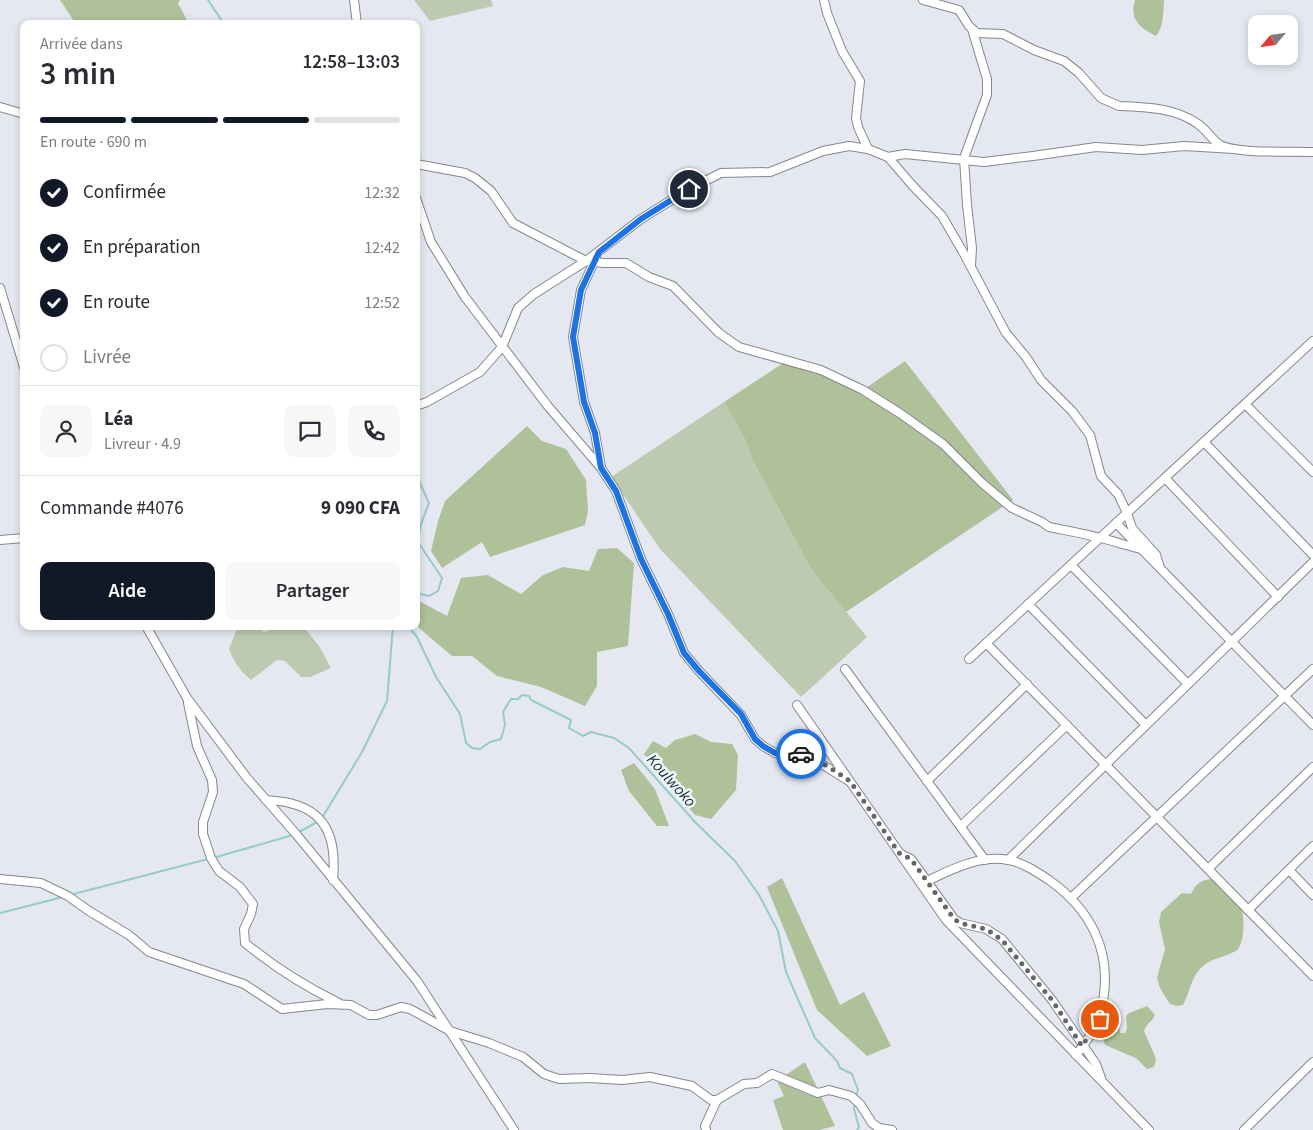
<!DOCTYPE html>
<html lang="fr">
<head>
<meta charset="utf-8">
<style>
	body { margin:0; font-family:"Source Sans 3",sans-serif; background:#f7f7f7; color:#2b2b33; height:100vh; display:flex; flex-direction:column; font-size:19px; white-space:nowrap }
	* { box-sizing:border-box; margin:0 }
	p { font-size:16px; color:#7c7c81 }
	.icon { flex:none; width:28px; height:28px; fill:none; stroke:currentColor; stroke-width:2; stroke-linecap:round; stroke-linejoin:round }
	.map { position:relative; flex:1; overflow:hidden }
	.sheet { position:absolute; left:20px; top:20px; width:400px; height:610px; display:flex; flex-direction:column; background:#fff; border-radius:10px; box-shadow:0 2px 8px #0003 }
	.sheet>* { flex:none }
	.needle { width:32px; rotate:241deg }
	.tools { position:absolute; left:1248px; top:15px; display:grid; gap:10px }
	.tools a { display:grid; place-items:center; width:50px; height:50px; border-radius:10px; background:#fff; box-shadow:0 2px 8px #0003; font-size:25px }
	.pin { position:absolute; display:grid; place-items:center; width:42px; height:42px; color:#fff; margin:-21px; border:2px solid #fff; border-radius:50%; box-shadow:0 1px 5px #0007 }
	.courier { position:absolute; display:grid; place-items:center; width:50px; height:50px; margin:-25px; border:4px solid #1a73e8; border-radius:50%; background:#fff; color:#222; box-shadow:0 1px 6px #0007 }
	.headline em { font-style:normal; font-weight:600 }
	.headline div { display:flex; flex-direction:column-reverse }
	.headline { display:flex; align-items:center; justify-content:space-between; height:85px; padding:0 20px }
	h1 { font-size:32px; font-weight:600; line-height:38px }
	.bar { display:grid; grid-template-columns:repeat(4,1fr); gap:8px 5px; align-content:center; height:60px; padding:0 20px }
	.bar i { height:6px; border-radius:4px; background:#e1e1e2 }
	.bar .selected { background:#111827 }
	.bar p { grid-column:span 4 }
	.line { display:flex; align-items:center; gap:12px; padding:0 20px; border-top:1px solid #e1e1e2 }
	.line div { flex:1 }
	.round { display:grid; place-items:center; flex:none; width:52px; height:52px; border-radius:10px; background:#f7f7f7 }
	ol { padding:0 20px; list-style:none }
	li { display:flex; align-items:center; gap:15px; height:55px }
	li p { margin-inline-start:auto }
	li .icon { padding:5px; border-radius:50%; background:#111827; color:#fff; stroke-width:4 }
	li:last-child { color:#7c7c81 }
	li i { width:28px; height:28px; border:2px solid #e1e1e2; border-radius:50% }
	.cta { display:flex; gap:10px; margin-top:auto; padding:10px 20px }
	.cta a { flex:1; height:58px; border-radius:10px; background:#111827; color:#fff; font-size:20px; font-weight:600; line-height:58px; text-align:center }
	.cta a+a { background:#f7f7f7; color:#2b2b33 }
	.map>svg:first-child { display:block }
</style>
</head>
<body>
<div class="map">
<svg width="1313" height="1130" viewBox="0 0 1313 1130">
	<rect width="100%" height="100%" fill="#e5e8f0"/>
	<g fill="#becab0">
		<polygon points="414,0 491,0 493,6 430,21"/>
		<polygon points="724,402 745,439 753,461 811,569 867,637 801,697 660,549 611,477"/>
		<path d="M 238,626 L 257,626 L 264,632 L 284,626 L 303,626 L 319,646 L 331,668 L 310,677 L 301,677 L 285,661 L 277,660 L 251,680 C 240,671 234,662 229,649 Z"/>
	</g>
	<g fill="#aec199">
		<polygon points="60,0 180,0 178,3 189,24 76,24"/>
		<path d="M 1135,0 L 1164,0 C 1163,13 1164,26 1156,36 C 1140,28 1129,19 1135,0 Z"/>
		<polygon points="788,360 863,390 905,361 1013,500 846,612 811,569 753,461 745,439 724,402"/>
		<polygon points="527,426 542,441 566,449 586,480 588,511 585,525 490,557 482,542 442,568 431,551 438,521 445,501"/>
		<path d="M 617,548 L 634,563 L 628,646 L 597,652 L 597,686 L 585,706 L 541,687 L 497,676 L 472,656 L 452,656 L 419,628 C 415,619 416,610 419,601 L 447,616 L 461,578 L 488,575 L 521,594 L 543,575 L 563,567 L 589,571 L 598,549 Z"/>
		<polygon points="695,734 711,742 732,744 738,755 736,790 711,819 695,815 644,754 653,741 666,748 675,740"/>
		<polygon points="634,763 655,789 669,826 657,826 629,791 621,770"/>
		<polygon points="782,878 840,1005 864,992 891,1046 867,1056 817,1010 767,887"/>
		<path d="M 1217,878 C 1224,886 1236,896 1240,905 C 1245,914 1245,943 1237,950 C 1226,958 1210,957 1199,970 C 1191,979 1189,994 1183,1005 L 1176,1006 L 1170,1004 L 1160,988 L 1157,978 L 1165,949 L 1159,922 L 1161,912 L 1182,893 L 1191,894 C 1197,881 1203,880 1217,878 Z"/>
		<path d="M 1147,1006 L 1155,1015 C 1152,1022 1146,1024 1144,1031 L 1154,1054 L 1156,1060 L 1154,1067 L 1147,1069 L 1136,1058 L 1105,1045 L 1103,1038 L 1108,1028 L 1114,1023 L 1119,1025 L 1120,1033 L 1125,1033 L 1127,1029 L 1126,1016 L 1129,1013 Z"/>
		<polygon points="805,1062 835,1126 819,1130 783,1130 773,1100 784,1096 777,1081"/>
	</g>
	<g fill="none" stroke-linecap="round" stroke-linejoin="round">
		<g stroke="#94cccc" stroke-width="2">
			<polyline points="208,0 224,24"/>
			<polyline points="416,474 429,503 421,524 418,542 442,578 438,591 429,596 416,593"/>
			<polyline points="408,626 417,637 436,677 460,714 466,743 472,748 480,749 490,742 501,739 505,725 503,712 511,699 518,699 522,695 529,696 531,700 571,720 569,728 583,736 591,732 614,738 629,748 695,822 735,861 759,895 778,931 786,972 815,1038 837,1061 840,1068 852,1074 858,1090 856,1096"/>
			<polyline points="322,818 362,752 387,701 393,626"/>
			<polyline points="299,832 319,821"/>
			<polyline points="213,858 293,835"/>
			<polyline points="70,895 208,859"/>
			<polyline points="0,913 63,897"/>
			<polyline points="855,1104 854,1109 859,1127 857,1130"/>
		</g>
		<g stroke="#84878e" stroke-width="10">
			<g id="minor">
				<polyline points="354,0 357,24"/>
				<polyline points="824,0 827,13 842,51 860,81 856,118 858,127 868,149"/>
				<path d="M 923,0 L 959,10 L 969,26 L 977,33 L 1003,34 L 1034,50 L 1064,61 L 1079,73 L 1101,98 L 1119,106 C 1146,107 1176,108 1198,124 C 1206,129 1212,140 1220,145 C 1237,154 1292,151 1313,152"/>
				<polyline points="0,107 24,114"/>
				<polyline points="888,157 912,185 942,216 963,252 1006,333 1026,357 1041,380 1072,411 1090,435 1101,476 1118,494 1127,513 1132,528 1156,555 1160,568"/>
				<path d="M 416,164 L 465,173 L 475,178 L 491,191 L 513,223 L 586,261 L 604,263 L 626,263 L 649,277 L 673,286 L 719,333 L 739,347 L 821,370 L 863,390 L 901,414 L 943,444 L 982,483 L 1012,508 L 1042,522 L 1049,527 C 1074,532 1098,536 1122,544 C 1136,548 1143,548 1156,555"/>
				<polyline points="416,198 431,242 465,297 547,405 601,468 616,491 641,559 668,614 684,653 699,671 741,715 755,739 763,746 775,753 807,755 849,781"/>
				<polyline points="596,258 581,290 573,337 584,402 595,433 601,467"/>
				<polyline points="971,266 972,248 967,205 964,158 987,95 987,79 972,29"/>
				<polyline points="0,288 24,367"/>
				<polyline points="1245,404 1313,472"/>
				<polyline points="416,406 427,402 480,372 502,347 518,308 534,294 586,261 641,219 689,189 721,173 770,172 823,151 849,146 868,149 888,157 905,154 984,162 1033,156 1096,147 1142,150 1184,146 1234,149"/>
				<polyline points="1204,442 1313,555"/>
				<polyline points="1165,478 1278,597"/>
				<polyline points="1116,523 1313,725"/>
				<polyline points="0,540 24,538"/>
				<polyline points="1071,565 1188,684"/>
				<polyline points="1028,604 1146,725"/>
				<polyline points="146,626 187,698 247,778 296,834 417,981 514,1130"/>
				<polyline points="986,643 1313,976"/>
				<polyline points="969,659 1313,341"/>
				<polyline points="845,669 985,860"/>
				<path d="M 188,703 L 197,746 L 212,780 L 213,792 L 203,822 L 203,834 L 211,858 L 219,871 L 240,887 L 253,904 L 251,914 L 244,929 L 245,943 C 273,966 306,987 339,1003"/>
				<polyline points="797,705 946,920 1149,1130"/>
				<polyline points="927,781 1027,684"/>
				<path d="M 266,800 C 275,801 285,801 293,804 C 331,814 336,846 333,880"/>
				<polyline points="961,826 1067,725"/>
				<polyline points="901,854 911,859 954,919 960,923 986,929 1002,939 1052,1000 1096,1064 1101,1078"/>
				<polyline points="1008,860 1313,562"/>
				<polyline points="1208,869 1313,767"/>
				<polyline points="1289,870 1313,895"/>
				<polyline points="0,879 41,883 68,896 89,911 129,935 149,952 244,984 282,1009 327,1004 351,1005 369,1015 377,1015 401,1007 410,1009 450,1031 489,1043 523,1057 544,1074 559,1079 590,1078 622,1080 650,1077 692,1086 711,1100 717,1100 744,1084 757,1083 772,1074 818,1093 829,1090 851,1096 860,1104 872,1123 879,1128 892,1130"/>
				<path d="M 921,884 C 946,872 979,854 1008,860 C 1022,862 1037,872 1049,880 C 1090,909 1112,950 1103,1001 C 1102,1007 1102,1014 1099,1020 C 1094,1032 1084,1044 1076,1055"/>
				<polyline points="1071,898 1313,669"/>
				<polyline points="1248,910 1313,846"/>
				<polyline points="706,1130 705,1126 717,1100"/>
				<polyline points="1244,1130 1313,1062"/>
			</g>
		</g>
		<use href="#minor" stroke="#fff" stroke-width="8"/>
	</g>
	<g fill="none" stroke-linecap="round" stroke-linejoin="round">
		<polyline stroke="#64666a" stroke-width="5" stroke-dasharray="0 9" points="801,754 807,755 829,767 850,781 899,853 911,859 954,919 960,923 986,929 1002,940 1052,1000 1082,1046 1100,1019"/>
		<polyline stroke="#1a73e8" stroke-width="6" points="689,189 641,219 599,252 581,290 573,337 584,402 595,433 601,468 616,491 641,559 668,614 684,653 699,671 741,714 755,739 763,746 775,753 801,754"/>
	</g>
	<g text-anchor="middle" stroke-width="5" stroke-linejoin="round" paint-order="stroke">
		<g font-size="16" font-style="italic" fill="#133131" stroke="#f2f5fd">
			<text transform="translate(672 780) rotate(48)" y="6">Koulwoko</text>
		</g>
	</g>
</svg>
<div class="tools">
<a><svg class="needle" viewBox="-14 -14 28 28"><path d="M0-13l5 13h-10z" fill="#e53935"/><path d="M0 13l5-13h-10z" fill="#7c7c81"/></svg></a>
</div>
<div class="pin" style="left:1100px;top:1019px;background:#ea580c"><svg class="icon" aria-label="bag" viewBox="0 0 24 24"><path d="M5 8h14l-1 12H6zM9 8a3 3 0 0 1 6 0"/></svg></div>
<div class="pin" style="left:689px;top:189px;background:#1f2937"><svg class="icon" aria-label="home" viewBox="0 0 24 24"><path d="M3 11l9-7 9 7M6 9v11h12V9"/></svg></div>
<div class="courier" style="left:801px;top:754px"><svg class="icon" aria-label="car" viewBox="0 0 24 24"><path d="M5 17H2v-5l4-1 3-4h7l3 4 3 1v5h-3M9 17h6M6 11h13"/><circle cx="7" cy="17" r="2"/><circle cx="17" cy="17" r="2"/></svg></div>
<section class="sheet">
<div class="headline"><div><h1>3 min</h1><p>Arrivée dans</p></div><em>12:58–13:03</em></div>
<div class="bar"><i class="selected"></i><i class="selected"></i><i class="selected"></i><i></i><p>En route · 690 m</p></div>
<ol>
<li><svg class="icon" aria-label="check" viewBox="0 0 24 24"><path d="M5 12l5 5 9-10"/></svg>Confirmée<p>12:32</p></li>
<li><svg class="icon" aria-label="check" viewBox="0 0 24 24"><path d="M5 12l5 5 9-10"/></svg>En préparation<p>12:42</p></li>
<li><svg class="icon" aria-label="check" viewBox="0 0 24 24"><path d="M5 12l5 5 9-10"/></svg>En route<p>12:52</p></li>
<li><i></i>Livrée</li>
</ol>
<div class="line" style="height:90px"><a class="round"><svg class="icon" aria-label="person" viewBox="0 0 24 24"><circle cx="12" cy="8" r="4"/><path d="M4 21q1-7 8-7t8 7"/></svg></a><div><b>Léa</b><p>Livreur · 4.9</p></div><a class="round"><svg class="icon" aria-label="chat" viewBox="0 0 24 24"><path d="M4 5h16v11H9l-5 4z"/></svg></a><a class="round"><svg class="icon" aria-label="phone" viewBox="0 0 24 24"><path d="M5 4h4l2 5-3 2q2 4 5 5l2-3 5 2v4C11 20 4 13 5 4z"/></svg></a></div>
<div class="line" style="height:65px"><div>Commande #4076</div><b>9 090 CFA</b></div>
<div class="cta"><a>Aide</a><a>Partager</a></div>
</section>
</div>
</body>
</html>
